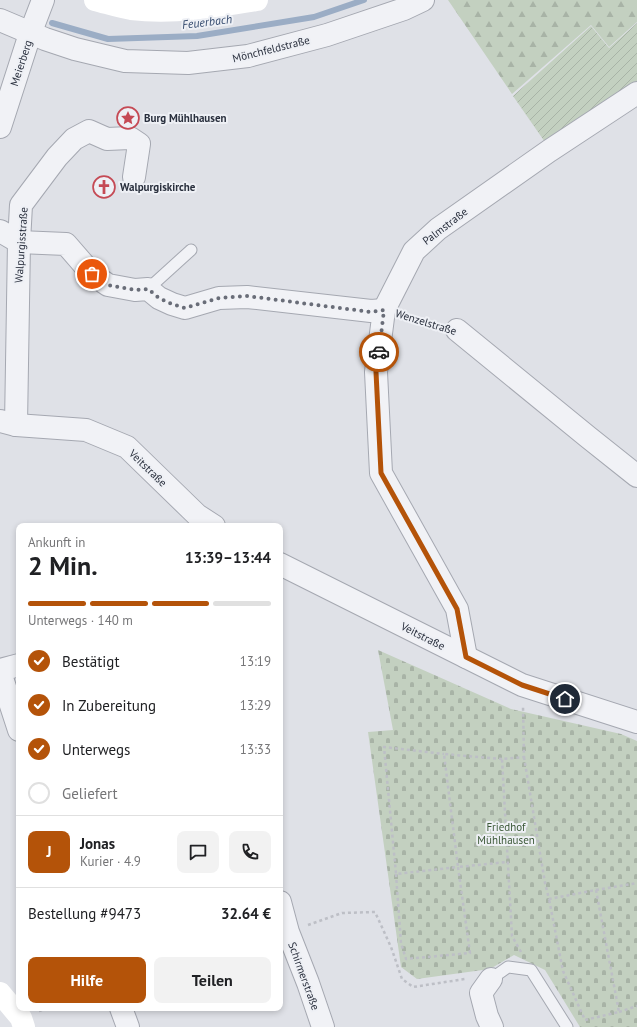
<!DOCTYPE html>
<html lang="de">
<head>
<meta charset="utf-8">
<style>
	body { margin:0; font-family:"PT Sans",sans-serif; background:#f2f2f2; color:#202124; height:100vh; display:flex; flex-direction:column; font-size:15px; white-space:nowrap }
	* { box-sizing:border-box; margin:0 }
	p { font-size:13px; color:#757577 }
	.icon { flex:none; width:22px; height:22px; fill:none; stroke:currentColor; stroke-width:2; stroke-linecap:round; stroke-linejoin:round }
	.map { position:relative; flex:1; overflow:hidden }
	.drawer { position:absolute; left:16px; top:523px; width:267px; height:488px; display:flex; flex-direction:column; background:#fff; border-radius:8px; box-shadow:0 2px 6px #0003 }
	.drawer>* { flex:none }
	.pin { position:absolute; display:grid; place-items:center; width:34px; height:34px; color:#fff; margin:-17px; border:2px solid #fff; border-radius:50%; box-shadow:0 1px 4px #0007 }
	.courier { position:absolute; display:grid; place-items:center; width:40px; height:40px; margin:-20px; border:3px solid #b45309; border-radius:50%; background:#fff; color:#222; box-shadow:0 1px 5px #0007 }
	.headline em { font-style:normal; font-weight:700 }
	.headline div { display:flex; flex-direction:column-reverse }
	.headline { display:flex; align-items:center; justify-content:space-between; height:68px; padding:0 12px }
	h1 { font-size:26px; font-weight:700; line-height:30px }
	.bar { display:grid; grid-template-columns:repeat(4,1fr); gap:6px 4px; align-content:center; height:48px; padding:0 12px }
	.bar i { height:5px; border-radius:3px; background:#e0e0e0 }
	.bar .current { background:#b45309 }
	.bar p { grid-column:span 4 }
	.line { display:flex; align-items:center; gap:10px; padding:0 12px; border-top:1px solid #e0e0e0 }
	.line div { flex:1 }
	.round { display:grid; place-items:center; flex:none; width:42px; height:42px; border-radius:8px; background:#f2f2f2 }
	ol { padding:0 12px; list-style:none }
	li { display:flex; align-items:center; gap:12px; height:44px }
	li p { margin-inline-start:auto }
	li .icon { padding:4px; border-radius:50%; background:#b45309; color:#fff; stroke-width:4 }
	li:last-child { color:#757577 }
	li i { width:22px; height:22px; border:2px solid #e0e0e0; border-radius:50% }
	.primary-button { display:flex; gap:8px; margin-top:auto; padding:8px 12px }
	.primary-button a { flex:1; height:46px; border-radius:8px; background:#b45309; color:#fff; font-size:16px; font-weight:700; line-height:46px; text-align:center }
	.primary-button a+a { background:#f2f2f2; color:#202124 }
	.map>svg:first-child { display:block }
</style>
</head>
<body>
<div class="map">
<svg width="637" height="1027" viewBox="0 0 637 1027">
	<defs>
		<pattern id="forest-firs" width="22" height="20" patternUnits="userSpaceOnUse"><rect width="22" height="20" fill="#c3d0c0"/><path d="M5 1l3.5 6h-7zM16 11l3.5 6h-7z" fill="#a8b3a6"/></pattern>
		<pattern id="cemetery-stones" width="16" height="16" patternUnits="userSpaceOnUse"><rect width="16" height="16" fill="#c3d0c0"/><path d="M2 7V4a2 2 0 0 1 4 0v3zM10 15v-3a2 2 0 0 1 4 0v3z" fill="#a8b3a6"/></pattern>
		<pattern id="garden-furrows" width="10" height="10" patternUnits="userSpaceOnUse"><rect width="10" height="10" fill="#c3d0c0"/><path d="M-1 1l2-2M0 10L10 0M9 11l2-2" fill="none" stroke="#a8b3a6"/></pattern>
	</defs>
	<rect width="100%" height="100%" fill="#dfe1e7"/>
	<polygon fill="url(#forest-firs)" points="448,0 637,0 637,22 609,47 591,25 512,94"/>
	<polygon fill="url(#cemetery-stones)" points="378,650 511,709 621,734 637,741 637,1027 580,1027 545,970 514,955 490,969 417,979 401,967 368,732 393,730"/>
	<polygon fill="url(#garden-furrows)" points="637,23 637,84 547,145 513,96 591,26 609,48"/>
	<g fill="none" stroke-linecap="round" stroke-linejoin="round">
		<polyline stroke="#9badc5" stroke-width="6" points="52,23 108,39 197,36 314,17 364,0"/>
		<g stroke="#a5a8b1" stroke-width="13">
			<g id="lane">
				<polyline points="148,289 191,250"/>
				<polyline points="491,979 508,967 531,970 567,1027"/>
			</g>
		</g>
		<g stroke="#a5a8b1" stroke-width="24">
			<g id="street">
				<polyline points="0,20 45,39 75,49 125,61 188,63 248,56 327,35 404,9 423,0"/>
				<polyline points="0,127 30,34 43,0"/>
				<polyline points="0,231 19,242 66,244 92,274 108,285 135,290 148,289 159,298 172,304 185,308 219,298 247,297 371,311 384,310"/>
				<polyline points="457,330 588,437 637,476"/>
				<polyline points="0,421 16,425 86,430 127,447 197,515 214,526"/>
				<polyline points="16,425 19,242 21,205 57,157 74,139 89,131 107,139 130,138 139,144 134,177"/>
				<polyline points="280,564 522,685 637,722"/>
				<polyline points="466,657 457,609 381,473 376,372 384,310 414,251 438,229 549,151 637,93"/>
				<polyline points="0,670 19,665"/>
				<polyline points="0,672 19,730"/>
				<polyline points="280,902 288,932 308,983 323,1027"/>
				<polyline points="491,979 481,993 487,1016 492,1027"/>
				<polyline points="121,1008 128,1027"/>
			</g>
		</g>
		<g stroke="#bdbfc6" stroke-width="2.5" stroke-dasharray="3 3" stroke-linecap="butt">
			<polyline points="404,315 437,325"/>
			<polyline points="524,757 545,883 549,899 596,890 619,1012 585,1020 563,971 549,899"/>
			<polyline points="502,759 444,754 458,867 507,862"/>
			<polyline points="396,874 401,943 406,959 470,953 458,867 396,874 384,747 444,754"/>
			<polyline points="596,890 637,883"/>
			<polyline points="308,925 342,913 375,912 391,947 402,979 413,987 465,979"/>
			<polyline points="521,952 512,936 502,759 524,757 523,706"/>
			<polyline points="39,1011 48,1008"/>
			<polyline points="619,1012 637,1006"/>
		</g>
		<use href="#lane" stroke="#f1f2f6" stroke-width="11"/>
		<use href="#street" stroke="#f1f2f6" stroke-width="22"/>
		<g stroke="#fff" stroke-width="22">
			<path d="M 95,0 C 107,3 119,7 131,9 C 173,14 215,7 257,0"/>
			<polyline points="0,993 21,1018 24,1027"/>
		</g>
	</g>
	<g fill="none" stroke-linecap="round" stroke-linejoin="round">
		<polyline stroke="#696d78" stroke-width="4" stroke-dasharray="0 7.2" points="92,274 108,285 136,290 148,289 159,298 172,304 185,308 219,298 247,296 371,312 384,310 379,352"/>
		<polyline stroke="#b45309" stroke-width="5" points="379,352 376,372 381,473 457,609 466,657 522,685 565,699"/>
	</g>
	<defs>
		<g id="sight-ring" transform="scale(1.15)"><circle r="9.5" fill="#eef0f5" stroke="#c54a55" stroke-width="1.5"/><path d="M0-6L1.8-2.2L6-1.7L2.9 1.2L3.7 5.4L0 3.3L-3.7 5.4L-2.9 1.2L-6-1.7L-1.8-2.2Z" fill="#c54a55"/></g>
		<g id="church-ring" transform="scale(1.15)"><circle r="9.5" fill="#eef0f5" stroke="#c54a55" stroke-width="1.5"/><path d="M-1.2-6h2.4v3.5h3.3v2.4h-3.3V6h-2.4V-.1h-3.3v-2.4h3.3Z" fill="#c54a55"/></g>
	</defs>
	<g fill-rule="evenodd">
		<use href="#sight-ring" x="128" y="118"/>
		<use href="#church-ring" x="104" y="187"/>
	</g>
	<g text-anchor="middle" stroke-width="4" stroke-linejoin="round" paint-order="stroke">
		<g font-size="11" fill="#292f3d" stroke="#eef0f5">
			<text transform="translate(271 49) rotate(-14)" y="4">Mönchfeldstraße</text>
			<text transform="translate(21 63) rotate(-72)" y="4">Meierberg</text>
			<text transform="translate(445 226) rotate(-37)" y="4">Palmstraße</text>
			<text transform="translate(21 245) rotate(-86)" y="4">Walpurgisstraße</text>
			<text transform="translate(426 322) rotate(17)" y="4">Wenzelstraße</text>
			<text transform="translate(148 468) rotate(44)" y="4">Veitstraße</text>
			<text transform="translate(423 636) rotate(27)" y="4">Veitstraße</text>
			<text transform="translate(304 976) rotate(70)" y="4">Schirmerstraße</text>
		</g>
		<g font-size="11" font-weight="bold" fill="#292f3d" stroke="#eef0f5" text-anchor="start">
			<text x="144" y="122">Burg Mühlhausen</text>
			<text x="120" y="191">Walpurgiskirche</text>
		</g>
		<g font-size="11" fill="#3b5837" stroke="#eef0f5">
			<text x="506" y="831">Friedhof<tspan x="506" dy="13">Mühlhausen</tspan></text>
		</g>
		<g font-size="12" font-style="italic" fill="#354b6e" stroke="#eef0f5">
			<text transform="translate(207 22) rotate(-7)" y="4">Feuerbach</text>
		</g>
	</g>
</svg>
<div class="pin" style="left:92px;top:274px;background:#ea580c"><svg class="icon" aria-label="bag" viewBox="0 0 24 24"><path d="M5 8h14l-1 12H6zM9 8a3 3 0 0 1 6 0"/></svg></div>
<div class="pin" style="left:565px;top:699px;background:#1f2937"><svg class="icon" aria-label="home" viewBox="0 0 24 24"><path d="M3 11l9-7 9 7M6 9v11h12V9"/></svg></div>
<div class="courier" style="left:379px;top:352px"><svg class="icon" aria-label="car" viewBox="0 0 24 24"><path d="M5 17H2v-5l4-1 3-4h7l3 4 3 1v5h-3M9 17h6M6 11h13"/><circle cx="7" cy="17" r="2"/><circle cx="17" cy="17" r="2"/></svg></div>
<section class="drawer">
<div class="headline"><div><h1>2 Min.</h1><p>Ankunft in</p></div><em>13:39–13:44</em></div>
<div class="bar"><i class="current"></i><i class="current"></i><i class="current"></i><i></i><p>Unterwegs · 140 m</p></div>
<ol>
<li><svg class="icon" aria-label="check" viewBox="0 0 24 24"><path d="M5 12l5 5 9-10"/></svg>Bestätigt<p>13:19</p></li>
<li><svg class="icon" aria-label="check" viewBox="0 0 24 24"><path d="M5 12l5 5 9-10"/></svg>In Zubereitung<p>13:29</p></li>
<li><svg class="icon" aria-label="check" viewBox="0 0 24 24"><path d="M5 12l5 5 9-10"/></svg>Unterwegs<p>13:33</p></li>
<li><i></i>Geliefert</li>
</ol>
<div class="line" style="height:72px"><b class="round" style="background:#b45309;color:#fff">J</b><div><b>Jonas</b><p>Kurier · 4.9</p></div><a class="round"><svg class="icon" aria-label="chat" viewBox="0 0 24 24"><path d="M4 5h16v11H9l-5 4z"/></svg></a><a class="round"><svg class="icon" aria-label="phone" viewBox="0 0 24 24"><path d="M5 4h4l2 5-3 2q2 4 5 5l2-3 5 2v4C11 20 4 13 5 4z"/></svg></a></div>
<div class="line" style="height:52px"><div>Bestellung #9473</div><b>32.64 €</b></div>
<div class="primary-button"><a>Hilfe</a><a>Teilen</a></div>
</section>
</div>
</body>
</html>
